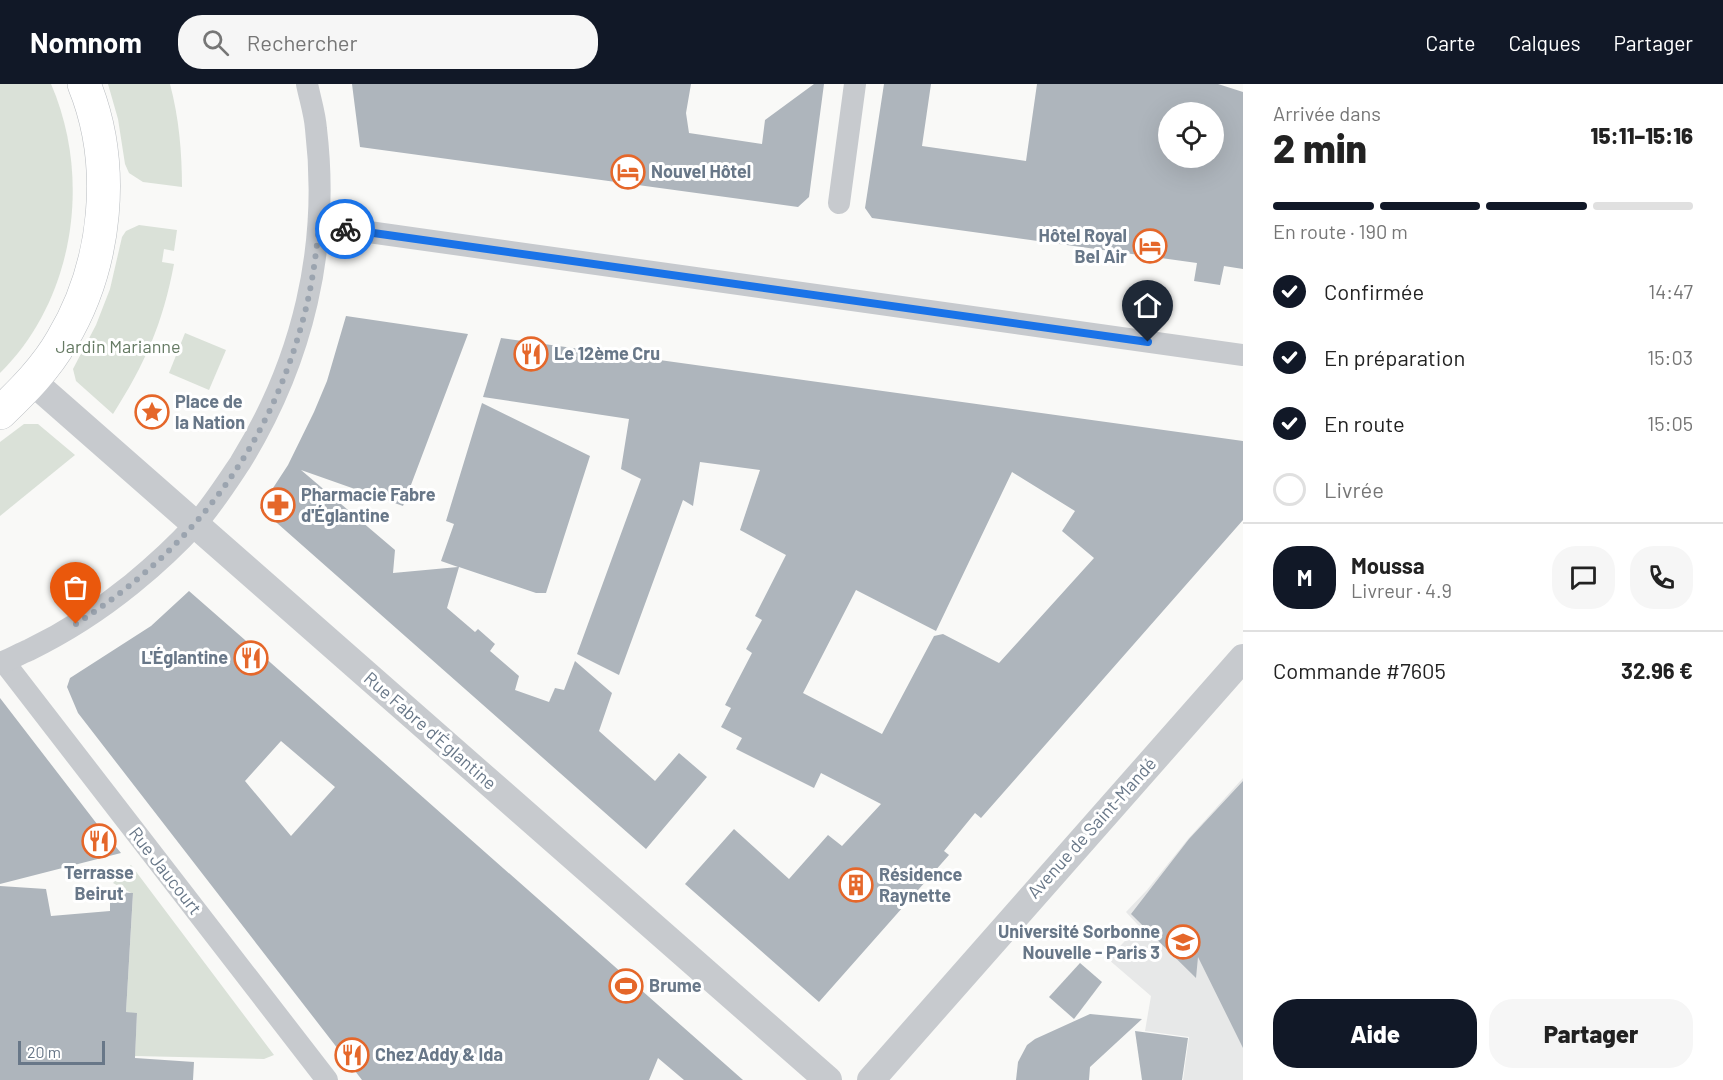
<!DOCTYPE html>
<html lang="fr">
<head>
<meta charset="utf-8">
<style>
	body { margin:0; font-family:Barlow,sans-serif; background:#f6f6f6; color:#222; height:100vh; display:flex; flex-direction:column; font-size:22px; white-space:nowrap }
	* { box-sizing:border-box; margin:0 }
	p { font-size:20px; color:#767676 }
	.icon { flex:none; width:33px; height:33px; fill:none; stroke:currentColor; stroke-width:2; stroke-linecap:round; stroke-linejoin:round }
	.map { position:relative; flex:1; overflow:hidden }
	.details { display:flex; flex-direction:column; background:#fff; width:480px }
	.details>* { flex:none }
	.buttons { position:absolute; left:1158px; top:18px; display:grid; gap:12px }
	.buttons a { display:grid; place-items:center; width:66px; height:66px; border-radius:50%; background:#fff; box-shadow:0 6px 24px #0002; font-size:30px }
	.scale { position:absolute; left:18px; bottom:15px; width:87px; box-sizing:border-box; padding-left:6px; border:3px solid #687788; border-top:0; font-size:16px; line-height:21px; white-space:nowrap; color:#687788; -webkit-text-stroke:4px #fff; paint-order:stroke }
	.pin { position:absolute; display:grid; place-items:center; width:51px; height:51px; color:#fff; margin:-62px -26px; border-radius:50% 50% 50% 0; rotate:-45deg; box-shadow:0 0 6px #0007 }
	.pin .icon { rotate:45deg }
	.courier { position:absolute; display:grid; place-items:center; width:60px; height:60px; margin:-30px; border:4px solid #1a73e8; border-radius:50%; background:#fff; color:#222; box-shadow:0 2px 8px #0007 }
	.head em { font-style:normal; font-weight:800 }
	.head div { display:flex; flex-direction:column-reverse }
	.head { display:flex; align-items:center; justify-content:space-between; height:102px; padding:0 30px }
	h1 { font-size:39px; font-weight:800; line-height:45px }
	.bar { display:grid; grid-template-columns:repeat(4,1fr); gap:9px 6px; align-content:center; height:72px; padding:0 30px }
	.bar i { height:8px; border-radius:4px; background:#e0e0e0 }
	.bar .active { background:#111827 }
	.bar p { grid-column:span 4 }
	.line { display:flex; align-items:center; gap:15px; padding:0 30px; border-top:2px solid #e0e0e0 }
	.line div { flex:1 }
	.round { display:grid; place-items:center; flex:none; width:63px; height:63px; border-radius:24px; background:#f6f6f6 }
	ol { padding:0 30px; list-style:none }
	li { display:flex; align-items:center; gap:18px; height:66px }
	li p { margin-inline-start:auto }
	li .icon { padding:6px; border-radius:50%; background:#111827; color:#fff; stroke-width:4 }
	li:last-child { color:#767676 }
	li i { width:33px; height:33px; border:3px solid #e0e0e0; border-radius:50% }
	.button { display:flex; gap:12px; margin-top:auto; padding:12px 30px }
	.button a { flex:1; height:69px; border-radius:24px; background:#111827; color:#fff; font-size:24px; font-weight:800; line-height:69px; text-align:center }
	.button a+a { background:#f6f6f6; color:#222 }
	header { display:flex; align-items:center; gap:36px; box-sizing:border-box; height:84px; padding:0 30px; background:#111827; color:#fff }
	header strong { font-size:28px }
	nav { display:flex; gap:33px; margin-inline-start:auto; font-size:21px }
	.search { width:420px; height:54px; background:#f6f6f6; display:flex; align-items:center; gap:15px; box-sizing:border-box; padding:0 21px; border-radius:24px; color:#767676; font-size:22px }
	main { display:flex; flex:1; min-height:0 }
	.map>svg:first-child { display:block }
</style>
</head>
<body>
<header>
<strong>Nomnom</strong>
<div class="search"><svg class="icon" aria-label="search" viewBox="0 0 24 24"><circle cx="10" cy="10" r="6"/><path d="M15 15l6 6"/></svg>Rechercher</div>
<nav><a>Carte</a><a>Calques</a><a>Partager</a></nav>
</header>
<main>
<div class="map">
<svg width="1243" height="996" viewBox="0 0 1243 996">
	<rect width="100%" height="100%" fill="#f9f9f7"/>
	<polygon fill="#e7e8e8" points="1243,694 1243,996 1183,996 1189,953 1145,947 1151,912 1108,875 1139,842 1126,828 1147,806 1188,755"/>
	<g fill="#dae1d8">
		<path d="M 0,0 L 51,0 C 92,94 75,215 0,289 Z"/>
		<path d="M 108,0 L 170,0 C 179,34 182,68 182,103 L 143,98 L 129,89 L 125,80 L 118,35 Z"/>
		<path d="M 139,141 L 177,146 L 174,167 L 164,165 L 162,178 L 174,180 C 163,239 145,280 113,330 L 76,297 L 73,285 L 96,241 L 110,205 L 122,153 L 126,147 Z"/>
		<polygon points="185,249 226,266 209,306 169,289"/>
		<polygon points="24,340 38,340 75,371 0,432 0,358"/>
		<polygon points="131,781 274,971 264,975 135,972 137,930 126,928 133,810 113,799"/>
	</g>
	<g fill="#aeb5bc" fill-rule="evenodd">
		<polygon points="352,0 691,0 686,29 689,49 762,60 765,36 814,0 824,0 809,113 798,123 360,63"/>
		<path d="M 884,0 L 931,0 L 922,62 L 1026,77 L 1037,0 L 1218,0 L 1243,8 L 1243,185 L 1224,182 L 1220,201 L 1194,197 L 1197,179 L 872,134 L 865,124 ZM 1168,28 L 1214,28 L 1214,74 L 1168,74 Z"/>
		<polygon points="346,232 468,250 403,422 301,386 395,466 393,489 458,483 441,477 454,440 446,437 482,319 590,372 546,509 536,509 459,483 447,524 475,548 478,545 495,560 490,567 519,592 515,606 549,618 555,604 564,606 575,577 612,609 599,647 655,697 679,669 707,693 646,765 260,424 288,381 314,328 327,297"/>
		<path d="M 501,254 L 1243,357 L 1243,436 L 981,734 L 975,729 L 944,767 L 949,771 L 819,918 L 685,800 L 734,745 L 789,795 L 828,751 L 842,762 L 881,720 L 821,689 L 814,704 L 736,665 L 742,654 L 721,643 L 731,624 L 725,621 L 752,569 L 746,565 L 762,536 L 755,532 L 786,471 L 740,446 L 760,386 L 700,378 L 693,422 L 683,416 L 619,591 L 577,570 L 641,395 L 621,385 L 629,335 L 483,313 ZM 1012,388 L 1075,427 L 1062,447 L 1094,474 L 999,579 L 943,550 L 934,552 L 882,650 L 803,609 L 856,506 L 936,547 Z"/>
		<path d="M 189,507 L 245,556 L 743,996 L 684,996 L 658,974 L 649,996 L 362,996 L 78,629 L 67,603 L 70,594 L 151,542 ZM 281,657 L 335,703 L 291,752 L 245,697 Z"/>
		<polygon points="0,614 97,740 121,769 0,800"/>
		<polygon points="1243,697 1243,964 1198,873 1196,894 1131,830 1189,755"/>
		<polygon points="0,802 46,805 51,832 110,827 110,808 133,809 126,928 137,929 135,974 194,978 193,996 0,996"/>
		<polygon points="1080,879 1102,898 1074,935 1049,913"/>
		<polygon points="1090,930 1142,935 1090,983 1089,996 1016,996 1018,978 1027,961 1035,955"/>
		<polygon points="1135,947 1188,954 1182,996 1142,996"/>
	</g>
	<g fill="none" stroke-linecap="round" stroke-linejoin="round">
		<g stroke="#b8bcc0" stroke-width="34">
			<path id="primary" d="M 0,329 C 23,307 46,284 62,256 C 107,181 117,81 84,0"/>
		</g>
		<g stroke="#c7cace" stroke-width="22">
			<polyline points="839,119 855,0"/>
			<polyline points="319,141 1243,271"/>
			<polyline points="4,578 327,996"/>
			<path d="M 0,579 C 10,576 19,570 29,566 C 66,548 100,526 132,500 C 154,482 175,463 195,441 C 212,422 226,400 240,379 C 303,277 330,163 316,45 C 315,30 310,15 307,0"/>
		</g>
		<g stroke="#c7cace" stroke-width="28">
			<polyline points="32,297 828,996"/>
			<polyline points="871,996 1243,574"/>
		</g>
		<use href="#primary" stroke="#fff" stroke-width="33"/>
	</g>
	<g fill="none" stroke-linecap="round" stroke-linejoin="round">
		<path stroke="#9ba4af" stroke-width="6" stroke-dasharray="0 10.8" d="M 76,540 C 191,466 269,366 304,232 C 312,202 316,172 319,141 L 345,145"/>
		<polyline stroke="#1a73e8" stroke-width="8" points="345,145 1148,258"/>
	</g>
	<defs>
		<g id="hotel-ring" transform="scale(1.725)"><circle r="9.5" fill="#fff" stroke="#e5672a" stroke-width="1.5"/><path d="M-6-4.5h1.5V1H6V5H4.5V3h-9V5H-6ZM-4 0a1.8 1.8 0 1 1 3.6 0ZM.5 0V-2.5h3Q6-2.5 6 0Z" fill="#e5672a"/></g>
		<g id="restaurant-ring" transform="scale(1.725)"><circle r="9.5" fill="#fff" stroke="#e5672a" stroke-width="1.5"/><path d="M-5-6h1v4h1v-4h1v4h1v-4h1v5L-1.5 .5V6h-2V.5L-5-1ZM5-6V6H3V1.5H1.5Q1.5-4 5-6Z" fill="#e5672a"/></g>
		<g id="sight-ring" transform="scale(1.725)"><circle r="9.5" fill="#fff" stroke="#e5672a" stroke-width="1.5"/><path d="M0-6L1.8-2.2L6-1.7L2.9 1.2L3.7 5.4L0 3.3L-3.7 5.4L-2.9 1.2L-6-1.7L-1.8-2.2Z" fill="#e5672a"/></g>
		<g id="pharmacy-ring" transform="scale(1.725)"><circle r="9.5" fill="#fff" stroke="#e5672a" stroke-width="1.5"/><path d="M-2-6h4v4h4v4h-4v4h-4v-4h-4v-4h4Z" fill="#e5672a"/></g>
		<g id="building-ring" transform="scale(1.725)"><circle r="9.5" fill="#fff" stroke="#e5672a" stroke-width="1.5"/><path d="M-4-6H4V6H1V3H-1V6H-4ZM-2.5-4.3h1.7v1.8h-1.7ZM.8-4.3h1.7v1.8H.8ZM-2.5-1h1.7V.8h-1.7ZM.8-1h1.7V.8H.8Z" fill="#e5672a"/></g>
		<g id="university-ring" transform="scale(1.725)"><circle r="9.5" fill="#fff" stroke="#e5672a" stroke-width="1.5"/><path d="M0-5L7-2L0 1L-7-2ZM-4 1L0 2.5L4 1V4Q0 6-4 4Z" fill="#e5672a"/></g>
		<g id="stadium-ring" transform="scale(1.725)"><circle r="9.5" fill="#fff" stroke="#e5672a" stroke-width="1.5"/><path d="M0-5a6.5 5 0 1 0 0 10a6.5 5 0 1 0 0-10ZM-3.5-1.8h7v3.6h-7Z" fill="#e5672a"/></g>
	</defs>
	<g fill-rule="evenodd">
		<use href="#hotel-ring" x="628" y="88"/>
		<use href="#hotel-ring" x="1150" y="162"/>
		<use href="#restaurant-ring" x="531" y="270"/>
		<use href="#sight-ring" x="152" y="328"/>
		<use href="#pharmacy-ring" x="278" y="421"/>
		<use href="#restaurant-ring" x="251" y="574"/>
		<use href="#restaurant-ring" x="99" y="757"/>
		<use href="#building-ring" x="856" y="801"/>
		<use href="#university-ring" x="1183" y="858"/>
		<use href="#stadium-ring" x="626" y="902"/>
		<use href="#restaurant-ring" x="352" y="971"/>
	</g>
	<g text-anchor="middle" stroke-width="6" stroke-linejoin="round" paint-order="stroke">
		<g font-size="18" font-weight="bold" fill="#687788" stroke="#fff" text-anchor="start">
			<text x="651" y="94">Nouvel Hôtel</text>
			<text x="1127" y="158" text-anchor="end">Hôtel Royal<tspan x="1127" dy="21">Bel Air</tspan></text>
			<text x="554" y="276">Le 12ème Cru</text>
			<text x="175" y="324">Place de<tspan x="175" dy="21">la Nation</tspan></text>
			<text x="301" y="417">Pharmacie Fabre<tspan x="301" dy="21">d'Églantine</tspan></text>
			<text x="228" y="580" text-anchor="end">L'Églantine</text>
			<text x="99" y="795" text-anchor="middle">Terrasse<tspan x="99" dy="21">Beirut</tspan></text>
			<text x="879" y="797">Résidence<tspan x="879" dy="21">Raynette</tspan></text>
			<text x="1160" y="854" text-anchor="end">Université Sorbonne<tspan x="1160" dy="21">Nouvelle - Paris 3</tspan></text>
			<text x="649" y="908">Brume</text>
			<text x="375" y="977">Chez Addy &amp; Ida</text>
		</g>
		<g font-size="18" fill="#657a63" stroke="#fff">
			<text x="118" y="269">Jardin Marianne</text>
		</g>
		<g font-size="18" fill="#687788" stroke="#fff">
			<text transform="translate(430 647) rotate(41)" y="6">Rue Fabre d'Églantine</text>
			<text transform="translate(1092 744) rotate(-48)" y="6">Avenue de Saint-Mandé</text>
			<text transform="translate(165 787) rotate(52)" y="6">Rue Jaucourt</text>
		</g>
	</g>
</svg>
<div class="buttons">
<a><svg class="icon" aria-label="locate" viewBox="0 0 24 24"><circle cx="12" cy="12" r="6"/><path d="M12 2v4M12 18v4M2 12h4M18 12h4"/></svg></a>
</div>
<div class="scale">20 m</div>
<div class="pin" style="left:76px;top:540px;background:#ea580c"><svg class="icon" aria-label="bag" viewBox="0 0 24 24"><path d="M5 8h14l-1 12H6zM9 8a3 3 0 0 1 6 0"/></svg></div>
<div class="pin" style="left:1148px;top:258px;background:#1f2937"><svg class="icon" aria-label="home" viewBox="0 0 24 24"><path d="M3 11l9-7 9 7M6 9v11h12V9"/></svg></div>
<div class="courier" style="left:345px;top:145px"><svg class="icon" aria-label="bike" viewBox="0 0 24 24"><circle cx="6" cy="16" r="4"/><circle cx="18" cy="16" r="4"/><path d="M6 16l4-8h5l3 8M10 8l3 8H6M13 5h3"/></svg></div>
</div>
<section class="details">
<div class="head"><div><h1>2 min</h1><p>Arrivée dans</p></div><em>15:11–15:16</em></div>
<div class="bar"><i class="active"></i><i class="active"></i><i class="active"></i><i></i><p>En route · 190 m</p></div>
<ol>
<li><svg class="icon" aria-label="check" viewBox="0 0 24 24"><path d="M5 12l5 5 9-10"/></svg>Confirmée<p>14:47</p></li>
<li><svg class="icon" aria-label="check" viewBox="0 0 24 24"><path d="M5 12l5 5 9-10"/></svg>En préparation<p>15:03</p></li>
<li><svg class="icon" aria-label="check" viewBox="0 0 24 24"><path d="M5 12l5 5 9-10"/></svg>En route<p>15:05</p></li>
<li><i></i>Livrée</li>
</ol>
<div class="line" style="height:108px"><b class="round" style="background:#111827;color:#fff">M</b><div><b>Moussa</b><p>Livreur · 4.9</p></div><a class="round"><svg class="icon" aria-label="chat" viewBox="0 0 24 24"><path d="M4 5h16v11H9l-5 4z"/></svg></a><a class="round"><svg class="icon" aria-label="phone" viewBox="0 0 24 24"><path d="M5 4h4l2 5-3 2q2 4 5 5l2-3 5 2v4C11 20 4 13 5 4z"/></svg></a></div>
<div class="line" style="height:78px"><div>Commande #7605</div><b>32.96 €</b></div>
<div class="button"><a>Aide</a><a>Partager</a></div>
</section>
</main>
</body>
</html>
